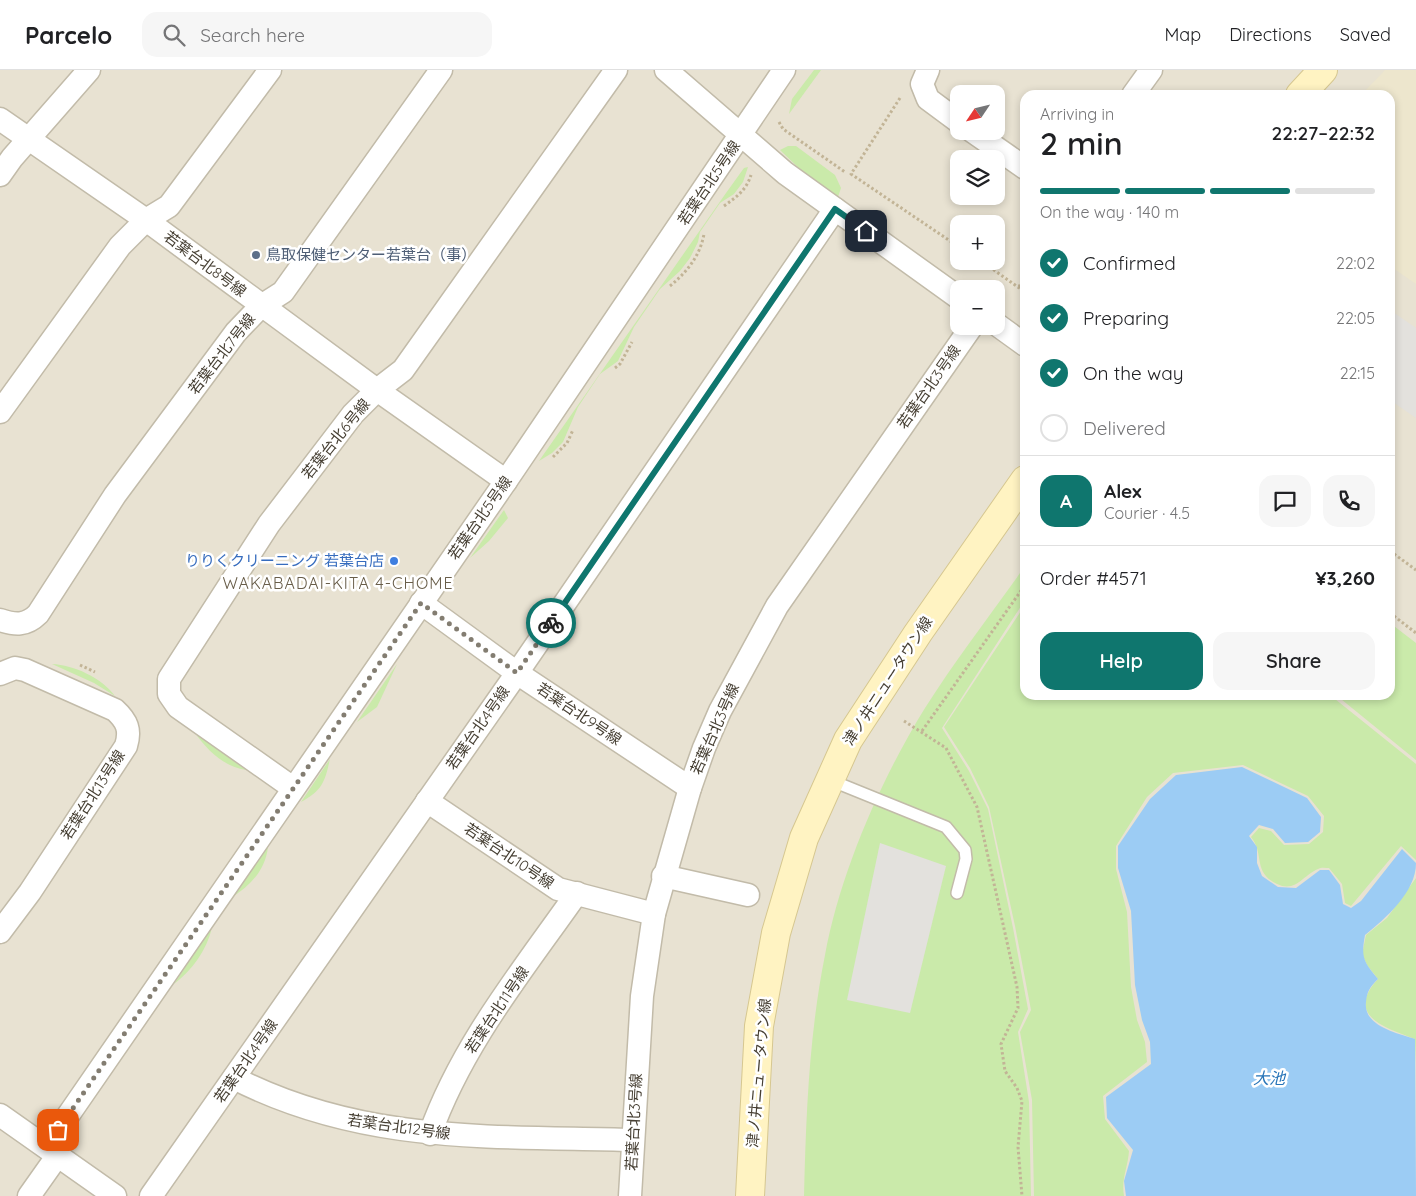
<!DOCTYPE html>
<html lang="en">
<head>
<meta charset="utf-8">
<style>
	body { margin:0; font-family:Quicksand,"Noto Sans JP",sans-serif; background:#f6f6f6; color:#202124; height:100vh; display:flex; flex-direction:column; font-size:19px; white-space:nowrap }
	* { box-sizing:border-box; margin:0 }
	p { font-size:16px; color:#757577 }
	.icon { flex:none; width:28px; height:28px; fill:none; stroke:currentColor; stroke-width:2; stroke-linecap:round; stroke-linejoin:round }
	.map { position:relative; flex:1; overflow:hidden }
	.side { position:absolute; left:1020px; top:20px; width:375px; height:610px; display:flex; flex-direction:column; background:#fff; border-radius:15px; box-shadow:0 2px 8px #0003 }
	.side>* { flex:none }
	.needle { width:32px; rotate:235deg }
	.controls { position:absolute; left:950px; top:15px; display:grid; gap:10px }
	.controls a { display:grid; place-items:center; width:55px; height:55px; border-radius:10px; background:#fff; box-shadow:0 2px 8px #0003; font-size:25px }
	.pin { position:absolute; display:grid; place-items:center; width:42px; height:42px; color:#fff; margin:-21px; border-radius:10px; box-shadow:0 2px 8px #0006 }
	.courier { position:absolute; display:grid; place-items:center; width:50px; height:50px; margin:-25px; border:4px solid #0f766e; border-radius:50%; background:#fff; color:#222; box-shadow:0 1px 6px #0007 }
	.overview em { font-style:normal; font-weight:600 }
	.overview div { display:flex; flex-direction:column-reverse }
	.overview { display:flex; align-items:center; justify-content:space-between; height:85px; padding:0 20px }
	h1 { font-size:32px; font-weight:600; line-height:38px }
	.bar { display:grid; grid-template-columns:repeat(4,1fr); gap:8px 5px; align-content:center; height:60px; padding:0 20px }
	.bar i { height:6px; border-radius:4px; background:#e0e0e0 }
	.bar .current { background:#0f766e }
	.bar p { grid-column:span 4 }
	.line { display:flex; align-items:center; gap:12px; padding:0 20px; border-top:1px solid #e0e0e0 }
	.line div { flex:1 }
	.round { display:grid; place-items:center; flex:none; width:52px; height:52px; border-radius:15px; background:#f6f6f6 }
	ol { padding:0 20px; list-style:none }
	li { display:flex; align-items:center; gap:15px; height:55px }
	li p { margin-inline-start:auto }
	li .icon { padding:5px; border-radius:50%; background:#0f766e; color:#fff; stroke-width:4 }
	li:last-child { color:#757577 }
	li i { width:28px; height:28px; border:2px solid #e0e0e0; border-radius:50% }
	.button { display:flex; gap:10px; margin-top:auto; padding:10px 20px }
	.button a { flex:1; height:58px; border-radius:15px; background:#0f766e; color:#fff; font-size:20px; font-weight:600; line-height:58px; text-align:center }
	.button a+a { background:#f6f6f6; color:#202124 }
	header { display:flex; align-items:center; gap:30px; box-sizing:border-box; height:70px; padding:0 25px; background:#fff; border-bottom:1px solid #e0e0e0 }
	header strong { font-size:24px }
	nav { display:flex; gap:28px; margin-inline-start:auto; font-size:18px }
	.search { width:350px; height:45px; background:#f6f6f6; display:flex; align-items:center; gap:12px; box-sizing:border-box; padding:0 18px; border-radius:15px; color:#757577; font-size:19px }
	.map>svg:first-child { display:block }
</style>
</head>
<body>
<header>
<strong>Parcelo</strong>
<div class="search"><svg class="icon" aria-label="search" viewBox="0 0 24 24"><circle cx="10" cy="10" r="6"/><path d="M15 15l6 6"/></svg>Search here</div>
<nav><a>Map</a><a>Directions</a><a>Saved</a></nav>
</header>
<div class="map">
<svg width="1416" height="1126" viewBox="0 0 1416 1126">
	<rect width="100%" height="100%" fill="#f3efe4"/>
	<path fill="#e8e2d2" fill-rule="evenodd" d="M 0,0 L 1416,0 L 1416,1126 L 0,1126 ZM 959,24 L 996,24 L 996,61 L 959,61 ZM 1025,25 L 1390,25 L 1390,625 L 1025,625 ZM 959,89 L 996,89 L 996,126 L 959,126 ZM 959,154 L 996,154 L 996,191 L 959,191 ZM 959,219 L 996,219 L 996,256 L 959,256 Z"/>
	<polygon fill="#ede6cd" points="1385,0 1416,0 1416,214 1390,196 1390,25 1361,25"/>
	<g fill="#caeaaa">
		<polygon points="814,0 821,0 789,44 792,29"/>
		<polygon points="788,76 796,76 835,105 841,118 838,127 805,104 780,80"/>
		<polygon points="748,97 743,112 734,124 720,133 700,162 698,172 690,188 680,201 660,219 634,257 618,291 600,304 578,337 563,372 552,383 539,391 726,123 744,98"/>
		<polygon points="504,440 508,448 489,471 470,488"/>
		<path d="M 1025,496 L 1025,530 L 942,658 L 969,701 L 988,739 L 1013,858 L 1028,939 L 1018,962 L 1029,1032 L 1031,1126 L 804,1126 C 806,1045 809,965 825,885 C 840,803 881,709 925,638 C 956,589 992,543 1025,496 Z"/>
		<path d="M 1025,535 L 1025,625 L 1330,625 L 1416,694 L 1416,790 L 1401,776 L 1351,836 L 1345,833 L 1342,814 L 1329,798 C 1326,798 1321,797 1318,799 C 1303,805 1296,823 1277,814 C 1252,802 1265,784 1251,767 L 1259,758 L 1271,761 L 1284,775 L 1309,774 L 1323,762 L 1324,746 L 1308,726 L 1243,695 L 1173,703 L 1147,727 L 1116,776 L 1116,799 L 1127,842 L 1131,917 L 1137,950 L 1145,972 L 1147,992 L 1103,1026 L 1105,1049 L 1129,1081 C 1128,1097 1121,1109 1124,1126 L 1034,1126 L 1032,1030 L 1020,962 L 1031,940 L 1015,856 L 989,737 L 970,698 L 944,657 Z"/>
		<polygon points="1390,553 1416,573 1416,690 1336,625 1390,625"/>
		<path d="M 52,594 C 74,595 102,608 115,626 L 94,613 Z"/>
		<polygon points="397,594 377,637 357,652"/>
		<path d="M 195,663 L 246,700 C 223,696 208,681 195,663 Z"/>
		<path d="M 330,689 C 325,711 323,720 301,732 Z"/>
		<path d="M 268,777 C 265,801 250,816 231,828 Z"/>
		<path d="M 1416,808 L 1416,993 L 1415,969 C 1386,958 1344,946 1378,909 L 1367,895 L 1362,884 L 1366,865 L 1387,848 Z"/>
		<path d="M 212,857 C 207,880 192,900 174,914 Z"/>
	</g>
	<g fill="#e3e1dd">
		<polygon points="1390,240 1416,258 1416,348 1390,330"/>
		<polygon points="880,773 946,796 910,943 847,930"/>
	</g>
	<path fill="#9cccf4" d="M 1242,697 L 1307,728 L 1321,747 L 1320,762 L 1308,772 L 1285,773 L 1273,759 L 1259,755 L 1249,766 L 1257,777 L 1257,793 L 1262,806 L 1278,817 L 1296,818 L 1320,800 L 1329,800 L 1340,815 L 1343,834 L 1351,838 L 1361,831 L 1402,779 L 1416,793 C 1416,822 1386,848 1365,865 C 1361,887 1363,891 1378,909 C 1370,917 1367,921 1366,932 C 1363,956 1397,963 1415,969 L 1416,1126 L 1126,1126 L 1124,1111 L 1133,1080 L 1107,1048 L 1106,1027 L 1151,994 L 1150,972 L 1142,950 L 1135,915 L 1131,841 L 1118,798 L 1118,776 L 1150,729 L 1176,705 Z"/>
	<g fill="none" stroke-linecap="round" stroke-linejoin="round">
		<g stroke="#c2bba9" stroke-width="14">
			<polyline id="lane" points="830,710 946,757 965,780 966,789 957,823"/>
		</g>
		<g stroke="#c2bba9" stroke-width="25">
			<g id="street">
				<polyline points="666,0 785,103 959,228"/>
				<polyline points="928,0 922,14 928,29 959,52"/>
				<polyline points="1133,25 1151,0"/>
				<polyline points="0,49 146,150 377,320 506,411"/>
				<polyline points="972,61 1025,98"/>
				<polyline points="0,105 12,88 89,0"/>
				<polyline points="996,254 1025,275"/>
				<polyline points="0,342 120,176 146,150 169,136 270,0"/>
				<polyline points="421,533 517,603 690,718"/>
				<path d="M 0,550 C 15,555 26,556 38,544 L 115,425 L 236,262 L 261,236 L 283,222 L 441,0"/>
				<path d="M 0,604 L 15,598 L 25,600 L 115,640 C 127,651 131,660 126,676 L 30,822 L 0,862"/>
				<polyline points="293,718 178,637 169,624 169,609 269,454 353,344 377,320 403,300 616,0"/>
				<polyline points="427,731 558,819 654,844"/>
				<polyline points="663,806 748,825"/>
				<path d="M 234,1008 C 363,1074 492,1066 631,1070"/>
				<polyline points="0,1045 115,1126"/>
				<path d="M 430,1064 C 462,974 523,900 577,823"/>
				<polyline points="47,1076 506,411 784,0"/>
				<polyline points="29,1126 58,1085"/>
				<polyline points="151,1126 517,603 835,139"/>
				<polyline points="630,1126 642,926 654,844 690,718 704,678 720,641 777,536 972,256"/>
			</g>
		</g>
		<g stroke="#d6c790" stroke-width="30">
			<g id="secondary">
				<polyline points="1300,25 1323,0"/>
				<polyline points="750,1126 759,956 776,863 804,768 848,670 918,563 1025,410"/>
			</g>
		</g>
		<g stroke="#c2b496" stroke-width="3" stroke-dasharray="2.5 2.5" stroke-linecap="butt">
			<polyline points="900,28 851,104 959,177"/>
			<polyline points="779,52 783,59 845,102"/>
			<path d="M 724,136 C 736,127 746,121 751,105"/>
			<polyline points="981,191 1025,222"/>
			<path d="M 670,216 C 687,202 700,186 704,164"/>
			<polyline points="1019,217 1025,205"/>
			<polyline points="615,298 620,294 632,272"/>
			<polyline points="553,387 567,373 573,360"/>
			<polyline points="1390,481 1416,500"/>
			<polyline points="1390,543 1416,563"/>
			<polyline points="80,595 95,602"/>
			<polyline points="904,651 946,678 977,737 1017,917 1018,938 1001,974 1005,1001 1017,1018 1022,1031 1018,1077 1022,1126"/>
			<polyline points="922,661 1025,515"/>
		</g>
		<use href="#lane" stroke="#fff" stroke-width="11"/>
		<use href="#street" stroke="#fff" stroke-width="22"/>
		<use href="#secondary" stroke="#fff3c2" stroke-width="28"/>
	</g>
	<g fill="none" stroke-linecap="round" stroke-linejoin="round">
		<polyline stroke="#837d71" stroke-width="5" stroke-dasharray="0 9" points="58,1060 421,533 517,603 551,553"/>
		<polyline stroke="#0f766e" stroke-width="6" points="551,553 835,139 866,161"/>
	</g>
	<circle fill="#5c6f8a" stroke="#fff" stroke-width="2" cx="256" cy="185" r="5"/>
	<circle fill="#3f7fe0" stroke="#fff" stroke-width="2" cx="394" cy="491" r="5"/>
	<g text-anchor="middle" stroke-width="5" stroke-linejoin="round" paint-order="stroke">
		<g font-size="15" fill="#463f33" stroke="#fff">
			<text transform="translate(709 113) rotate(-56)" y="5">若葉台北5号線</text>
			<text transform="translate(205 194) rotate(37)" y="5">若葉台北8号線</text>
			<text transform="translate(222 284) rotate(-52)" y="5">若葉台北7号線</text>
			<text transform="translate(929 317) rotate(-55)" y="5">若葉台北3号線</text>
			<text transform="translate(336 369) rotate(-51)" y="5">若葉台北6号線</text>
			<text transform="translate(480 448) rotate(-55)" y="5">若葉台北5号線</text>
			<text transform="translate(888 611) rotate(-57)" y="5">津ノ井ニュータウン線</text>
			<text transform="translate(579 644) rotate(34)" y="5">若葉台北9号線</text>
			<text transform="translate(478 658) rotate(-55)" y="5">若葉台北4号線</text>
			<text transform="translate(715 659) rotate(-66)" y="5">若葉台北3号線</text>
			<text transform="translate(93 725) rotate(-57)" y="5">若葉台北13号線</text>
			<text transform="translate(509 786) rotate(34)" y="5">若葉台北10号線</text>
			<text transform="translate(497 940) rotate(-56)" y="5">若葉台北11号線</text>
			<text transform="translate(246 991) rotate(-55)" y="5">若葉台北4号線</text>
			<text transform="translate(759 1003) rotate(-85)" y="5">津ノ井ニュータウン線</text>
			<text transform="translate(634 1052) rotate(-87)" y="5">若葉台北3号線</text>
			<text transform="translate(399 1057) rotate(8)" y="5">若葉台北12号線</text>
		</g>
		<g font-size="15" fill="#4e5e75" stroke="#fff" text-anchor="start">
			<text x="266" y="190">鳥取保健センター若葉台（事）</text>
		</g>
		<g font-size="15" fill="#366cbe" stroke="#fff" text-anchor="end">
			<text x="384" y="496">りりくクリーニング 若葉台店</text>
		</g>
		<g font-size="16" letter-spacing="1" fill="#695e4a" stroke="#fff">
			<text x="338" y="519">WAKABADAI-KITA 4-CHOME</text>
		</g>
		<g font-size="16" font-style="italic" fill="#2674b8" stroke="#fff">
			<text x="1269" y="1014">大池</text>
		</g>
	</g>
</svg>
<div class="controls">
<a><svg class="needle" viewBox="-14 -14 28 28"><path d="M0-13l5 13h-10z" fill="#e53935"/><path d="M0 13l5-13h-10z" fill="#757577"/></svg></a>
<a><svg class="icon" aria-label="layers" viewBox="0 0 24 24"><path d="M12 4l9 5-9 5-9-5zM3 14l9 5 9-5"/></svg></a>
<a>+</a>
<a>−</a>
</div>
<div class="pin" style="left:58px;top:1060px;background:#ea580c"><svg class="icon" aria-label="bag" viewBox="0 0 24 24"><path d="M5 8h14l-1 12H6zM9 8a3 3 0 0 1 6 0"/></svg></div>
<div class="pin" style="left:866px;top:161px;background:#1f2937"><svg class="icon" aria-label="home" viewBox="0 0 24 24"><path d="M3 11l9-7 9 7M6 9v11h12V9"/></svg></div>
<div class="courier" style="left:551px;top:553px"><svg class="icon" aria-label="bike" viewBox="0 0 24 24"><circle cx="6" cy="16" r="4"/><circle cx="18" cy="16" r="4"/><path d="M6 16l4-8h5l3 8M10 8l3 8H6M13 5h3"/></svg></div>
<section class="side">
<div class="overview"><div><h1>2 min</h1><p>Arriving in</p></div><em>22:27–22:32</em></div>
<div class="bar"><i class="current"></i><i class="current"></i><i class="current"></i><i></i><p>On the way · 140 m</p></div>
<ol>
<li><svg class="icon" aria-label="check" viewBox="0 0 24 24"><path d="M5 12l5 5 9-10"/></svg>Confirmed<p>22:02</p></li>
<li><svg class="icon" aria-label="check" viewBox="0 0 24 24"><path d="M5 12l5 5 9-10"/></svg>Preparing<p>22:05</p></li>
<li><svg class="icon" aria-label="check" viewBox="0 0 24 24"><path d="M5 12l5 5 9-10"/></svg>On the way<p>22:15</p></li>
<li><i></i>Delivered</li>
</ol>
<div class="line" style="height:90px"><b class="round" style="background:#0f766e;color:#fff">A</b><div><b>Alex</b><p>Courier · 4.5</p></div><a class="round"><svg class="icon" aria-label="chat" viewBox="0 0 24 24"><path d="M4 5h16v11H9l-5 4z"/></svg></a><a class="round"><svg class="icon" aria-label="phone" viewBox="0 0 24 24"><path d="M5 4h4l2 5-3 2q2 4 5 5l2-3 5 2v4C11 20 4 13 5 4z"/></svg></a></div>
<div class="line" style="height:65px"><div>Order #4571</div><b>¥3,260</b></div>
<div class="button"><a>Help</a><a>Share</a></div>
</section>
</div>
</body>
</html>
